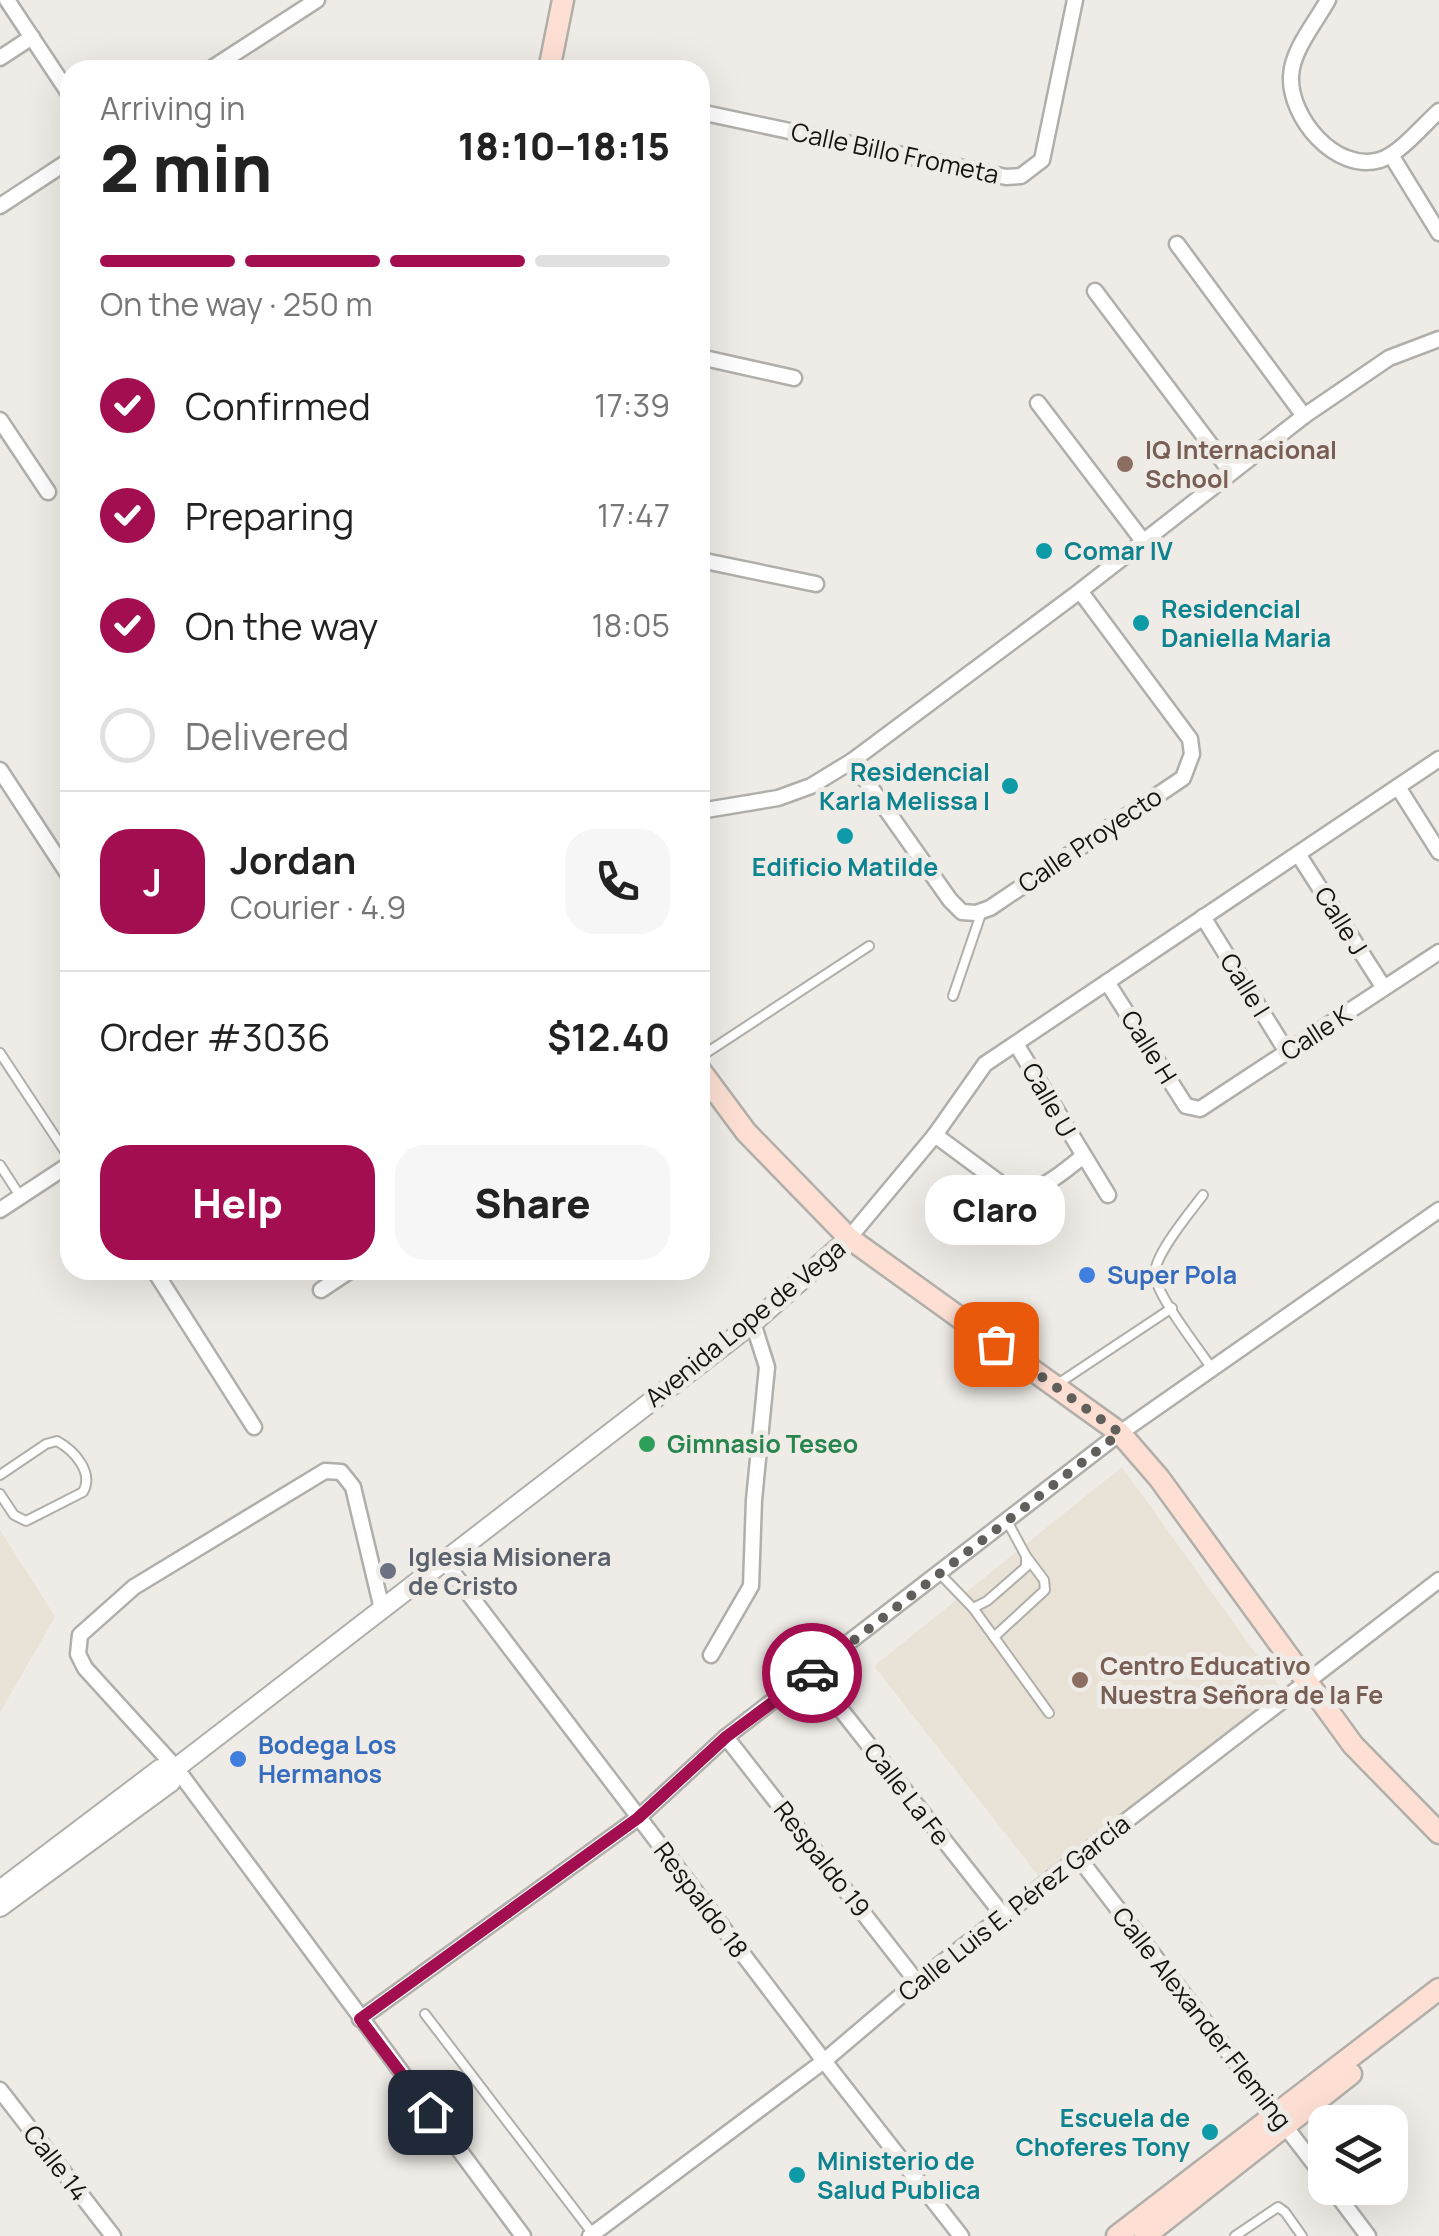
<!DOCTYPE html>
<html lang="en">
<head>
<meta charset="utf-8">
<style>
	body { margin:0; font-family:Manrope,sans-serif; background:#f6f6f6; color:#222; height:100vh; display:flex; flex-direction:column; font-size:38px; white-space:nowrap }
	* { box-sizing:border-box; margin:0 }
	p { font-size:32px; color:#767676 }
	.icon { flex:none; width:55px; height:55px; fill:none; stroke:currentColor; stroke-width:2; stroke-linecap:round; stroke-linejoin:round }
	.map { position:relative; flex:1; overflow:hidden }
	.details { position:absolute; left:60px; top:60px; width:650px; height:1220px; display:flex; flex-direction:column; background:#fff; border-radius:30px; box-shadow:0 10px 40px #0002 }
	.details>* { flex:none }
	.tools { position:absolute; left:1308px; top:2105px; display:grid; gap:20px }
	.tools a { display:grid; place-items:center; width:100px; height:100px; border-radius:20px; background:#fff; box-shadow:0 10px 40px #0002; font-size:50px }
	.pin { position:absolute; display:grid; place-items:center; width:85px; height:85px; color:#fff; margin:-42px; border-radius:20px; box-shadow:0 5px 15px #0006 }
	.courier { position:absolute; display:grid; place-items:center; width:100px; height:100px; margin:-50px; border:8px solid #a20e50; border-radius:50%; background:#fff; color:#222; box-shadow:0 2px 12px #0007 }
	.bubble { position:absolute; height:70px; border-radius:30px; background:#fff; box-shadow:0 10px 40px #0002; font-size:32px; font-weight:800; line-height:70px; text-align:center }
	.overview em { font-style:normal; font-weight:800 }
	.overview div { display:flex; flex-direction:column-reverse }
	.overview { display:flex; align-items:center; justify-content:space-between; height:170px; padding:0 40px }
	h1 { font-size:65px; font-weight:800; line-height:75px }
	.bar { display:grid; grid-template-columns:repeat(4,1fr); gap:15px 10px; align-content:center; height:120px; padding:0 40px }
	.bar i { height:12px; border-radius:8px; background:#e0e0e0 }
	.bar .current { background:#a20e50 }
	.bar p { grid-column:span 4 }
	.line { display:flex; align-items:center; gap:25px; padding:0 40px; border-top:2px solid #e0e0e0 }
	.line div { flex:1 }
	.round { display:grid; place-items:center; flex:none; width:105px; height:105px; border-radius:30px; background:#f6f6f6 }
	ol { padding:0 40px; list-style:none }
	li { display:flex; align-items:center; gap:30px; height:110px }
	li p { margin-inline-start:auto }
	li .icon { padding:10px; border-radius:50%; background:#a20e50; color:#fff; stroke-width:4 }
	li:last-child { color:#767676 }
	li i { width:55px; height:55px; border:5px solid #e0e0e0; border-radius:50% }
	.action { display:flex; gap:20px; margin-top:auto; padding:20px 40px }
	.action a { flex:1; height:115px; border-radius:30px; background:#a20e50; color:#fff; font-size:40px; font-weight:800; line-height:115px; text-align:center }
	.action a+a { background:#f6f6f6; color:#222 }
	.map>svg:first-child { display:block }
</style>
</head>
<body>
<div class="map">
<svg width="1439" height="2236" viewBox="0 0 1439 2236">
	<rect width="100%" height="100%" fill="#efece7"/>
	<g fill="#e8e3d6">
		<polygon points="1122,1467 1285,1694 1044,1883 874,1666"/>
		<polygon points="0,1530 55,1617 0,1712"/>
	</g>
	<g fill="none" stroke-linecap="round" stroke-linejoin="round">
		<g stroke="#b1afaa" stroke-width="12">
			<g id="service">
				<polyline points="953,996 982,911"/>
				<polyline points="0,1053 70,1159"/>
				<polyline points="700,1057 869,946"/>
				<polyline points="0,1165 20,1196"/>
				<path d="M 1203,1195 C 1191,1211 1153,1256 1155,1275 C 1156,1295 1200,1350 1212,1369"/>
				<polyline points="1056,1385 1172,1308"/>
				<path d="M 0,1475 L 46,1444 L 57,1441 C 75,1451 94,1473 83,1492 L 26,1521 L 14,1515 L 0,1494"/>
				<polyline points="940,1574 973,1608 987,1601 1026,1567 1026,1556 1007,1521"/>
				<polyline points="973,1608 1049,1713"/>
				<polyline points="994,1637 1045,1590 1044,1580 1026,1556"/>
				<polyline points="425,2014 593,2234"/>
				<polyline points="1235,2236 1278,2207 1285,2212 1302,2236"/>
			</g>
		</g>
		<g stroke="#b1afaa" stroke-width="19">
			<g id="minor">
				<polyline points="7,0 70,95"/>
				<path d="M 1328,0 C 1316,22 1292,50 1291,76 C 1289,117 1335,173 1380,160 C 1401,153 1422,126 1439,111"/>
				<polyline points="0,58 32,37"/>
				<polyline points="209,70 317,0"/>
				<polyline points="700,112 1006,177 1021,176 1042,160 1075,0"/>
				<polyline points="1391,155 1439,233"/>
				<polyline points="0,206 70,160"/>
				<polyline points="1177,244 1304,416"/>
				<polyline points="1095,291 1231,472"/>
				<polyline points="700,357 794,378"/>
				<polyline points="1038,403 1143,541"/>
				<polyline points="0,420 48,492"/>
				<polyline points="700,560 816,584"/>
				<polyline points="852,761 950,900 962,912 976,913 990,908 1183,778 1192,754 1190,739 1080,591"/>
				<polyline points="0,770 70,877"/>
				<polyline points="1398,787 1439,852"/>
				<polyline points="700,811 778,798 811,786 852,761 1080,591 1304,416 1389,358 1439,339"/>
				<polyline points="1298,854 1384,988"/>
				<polyline points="1203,917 1287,1052"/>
				<polyline points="1107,982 1186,1106 1200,1109 1439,952"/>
				<polyline points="1016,1044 1108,1195"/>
				<path d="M 935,1135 L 1012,1192 C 1039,1194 1062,1173 1082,1157"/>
				<polyline points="0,1210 70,1164"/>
				<polyline points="849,1238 935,1135 985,1064 1439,759"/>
				<polyline points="154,1270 254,1427"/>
				<polyline points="321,1290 351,1270"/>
				<polyline points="444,1561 824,2061 961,2236"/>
				<polyline points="382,1609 353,1487 341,1472 325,1471 134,1587 80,1635 78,1654 85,1668 176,1768 523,2236"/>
				<polyline points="711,1655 751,1586 754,1500 767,1367 753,1323"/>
				<polyline points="812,1673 1003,1915"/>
				<polyline points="726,1737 917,1982"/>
				<polyline points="1078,1857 1325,2178"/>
				<polyline points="360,2019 638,1818 726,1737 1120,1433 1439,1210"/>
				<polyline points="0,2090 113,2236"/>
				<polyline points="1332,2188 1368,2236"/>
				<polyline points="590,2236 824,2061 917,1982 1439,1580"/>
			</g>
		</g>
		<g stroke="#b1afaa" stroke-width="22">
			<g id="tertiary">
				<polyline points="0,1890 160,1769 176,1768"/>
				<polyline points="0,1907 171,1782 176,1768 753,1323 849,1238"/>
			</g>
		</g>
		<g stroke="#b1afaa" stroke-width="25">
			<g id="secondary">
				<polyline points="549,70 563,0"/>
				<polyline points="700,1070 746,1132 849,1238 1120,1433 1159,1478 1353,1745 1439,1833"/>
				<polyline points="1117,2236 1439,1989"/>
				<polyline points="1145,2236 1351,2074"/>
			</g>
		</g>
		<use href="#service" stroke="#fff" stroke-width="8"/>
		<use href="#minor" stroke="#fff" stroke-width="14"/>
		<use href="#tertiary" stroke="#fff" stroke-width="18"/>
		<use href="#secondary" stroke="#fde0d3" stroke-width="20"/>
	</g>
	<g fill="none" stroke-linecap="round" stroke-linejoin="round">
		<polyline stroke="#615f5c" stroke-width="10" stroke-dasharray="0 18" points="812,1673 1120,1433 996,1344"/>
		<polyline stroke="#a20e50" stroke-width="12" points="430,2112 360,2019 638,1818 726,1737 812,1673"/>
	</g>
	<g fill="#8d6e63" stroke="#efece7" stroke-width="4">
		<circle cx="1125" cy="464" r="10"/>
		<circle cx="1080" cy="1680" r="10"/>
	</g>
	<g fill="#0f9aa8" stroke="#efece7" stroke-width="4">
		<circle cx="1044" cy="551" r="10"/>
		<circle cx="1141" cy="623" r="10"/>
		<circle cx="1010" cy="786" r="10"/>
		<circle cx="845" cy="836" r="10"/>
		<circle cx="1210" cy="2132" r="10"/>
		<circle cx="797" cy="2175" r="10"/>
	</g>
	<g fill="#3f7fe0" stroke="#efece7" stroke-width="4">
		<circle cx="1087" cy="1275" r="10"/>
		<circle cx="238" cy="1759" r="10"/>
	</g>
	<circle fill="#2e9e5b" stroke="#efece7" stroke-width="4" cx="647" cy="1444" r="10"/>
	<circle fill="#6b7280" stroke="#efece7" stroke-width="4" cx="388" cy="1571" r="10"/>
	<g text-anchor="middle" stroke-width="10" stroke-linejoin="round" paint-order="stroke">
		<g font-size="25" fill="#141311" stroke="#efece7">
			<text transform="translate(895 153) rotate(12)" y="9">Calle Billo Frometa</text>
			<text transform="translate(1090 840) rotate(-34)" y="9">Calle Proyecto</text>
			<text transform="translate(1341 921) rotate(58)" y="9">Calle J</text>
			<text transform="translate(1245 985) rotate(58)" y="9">Calle I</text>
			<text transform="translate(1316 1033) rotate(-33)" y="9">Calle K</text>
			<text transform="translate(1149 1047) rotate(58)" y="9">Calle H</text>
			<text transform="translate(1049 1100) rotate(60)" y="9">Calle U</text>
			<text transform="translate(745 1323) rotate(-39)" y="9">Avenida Lope de Vega</text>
			<text transform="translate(907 1794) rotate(52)" y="9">Calle La Fe</text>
			<text transform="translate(822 1859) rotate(52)" y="9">Respaldo 19</text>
			<text transform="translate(701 1900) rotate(53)" y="9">Respaldo 18</text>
			<text transform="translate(1014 1908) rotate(-38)" y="9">Calle Luis E. Pérez García</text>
			<text transform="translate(1202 2018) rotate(52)" y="9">Calle Alexander Fleming</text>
			<text transform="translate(56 2163) rotate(52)" y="9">Calle 14</text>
		</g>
		<g font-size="25" font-weight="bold" fill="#785e54" stroke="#efece7" text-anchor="start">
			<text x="1145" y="459">IQ Internacional<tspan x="1145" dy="29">School</tspan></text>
			<text x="1100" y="1675">Centro Educativo<tspan x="1100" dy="29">Nuestra Señora de la Fe</tspan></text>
		</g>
		<g font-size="25" font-weight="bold" fill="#0d838f" stroke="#efece7" text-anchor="start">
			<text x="1064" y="560">Comar IV</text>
			<text x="1161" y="618">Residencial<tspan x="1161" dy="29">Daniella Maria</tspan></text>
			<text x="990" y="781" text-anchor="end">Residencial<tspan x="990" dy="29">Karla Melissa I</tspan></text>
			<text x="845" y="876" text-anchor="middle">Edificio Matilde</text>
			<text x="1190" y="2127" text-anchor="end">Escuela de<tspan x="1190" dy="29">Choferes Tony</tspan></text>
			<text x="817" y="2170">Ministerio de<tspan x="817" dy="29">Salud Publica</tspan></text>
		</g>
		<g font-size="25" font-weight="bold" fill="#366cbe" stroke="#efece7" text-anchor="start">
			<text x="1107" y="1284">Super Pola</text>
			<text x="258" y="1754">Bodega Los<tspan x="258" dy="29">Hermanos</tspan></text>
		</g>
		<g font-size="25" font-weight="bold" fill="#27864d" stroke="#efece7" text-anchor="start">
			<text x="667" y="1453">Gimnasio Teseo</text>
		</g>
		<g font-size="25" font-weight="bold" fill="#5b616d" stroke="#efece7" text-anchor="start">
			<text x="408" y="1566">Iglesia Misionera<tspan x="408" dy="29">de Cristo</tspan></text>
		</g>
	</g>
</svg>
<div class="tools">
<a><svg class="icon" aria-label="layers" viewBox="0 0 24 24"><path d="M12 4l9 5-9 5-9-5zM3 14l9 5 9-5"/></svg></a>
</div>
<div class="pin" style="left:996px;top:1344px;background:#ea580c"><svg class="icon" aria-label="bag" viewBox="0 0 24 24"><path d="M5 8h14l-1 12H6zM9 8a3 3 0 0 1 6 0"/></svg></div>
<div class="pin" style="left:430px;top:2112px;background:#1f2937"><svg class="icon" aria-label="home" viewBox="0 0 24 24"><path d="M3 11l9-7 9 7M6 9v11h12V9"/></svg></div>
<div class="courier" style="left:812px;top:1673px"><svg class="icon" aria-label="car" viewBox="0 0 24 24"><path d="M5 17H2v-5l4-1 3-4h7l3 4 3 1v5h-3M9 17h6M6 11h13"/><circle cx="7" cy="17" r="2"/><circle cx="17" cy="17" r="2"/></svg></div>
<div class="bubble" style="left:925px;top:1175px;width:140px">Claro</div>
<section class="details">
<div class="overview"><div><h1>2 min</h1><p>Arriving in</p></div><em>18:10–18:15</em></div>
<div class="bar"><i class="current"></i><i class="current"></i><i class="current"></i><i></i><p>On the way · 250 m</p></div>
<ol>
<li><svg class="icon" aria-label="check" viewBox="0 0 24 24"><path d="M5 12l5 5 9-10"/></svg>Confirmed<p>17:39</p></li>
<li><svg class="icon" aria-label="check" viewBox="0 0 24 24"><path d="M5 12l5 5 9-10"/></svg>Preparing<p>17:47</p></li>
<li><svg class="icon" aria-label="check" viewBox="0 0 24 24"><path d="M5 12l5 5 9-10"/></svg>On the way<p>18:05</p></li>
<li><i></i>Delivered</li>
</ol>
<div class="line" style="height:180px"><b class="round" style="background:#a20e50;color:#fff">J</b><div><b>Jordan</b><p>Courier · 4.9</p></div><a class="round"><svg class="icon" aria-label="phone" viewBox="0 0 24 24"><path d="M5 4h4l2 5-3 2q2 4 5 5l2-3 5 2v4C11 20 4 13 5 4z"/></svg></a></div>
<div class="line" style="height:130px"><div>Order #3036</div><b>$12.40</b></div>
<div class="action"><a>Help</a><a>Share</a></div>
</section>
</div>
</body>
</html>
